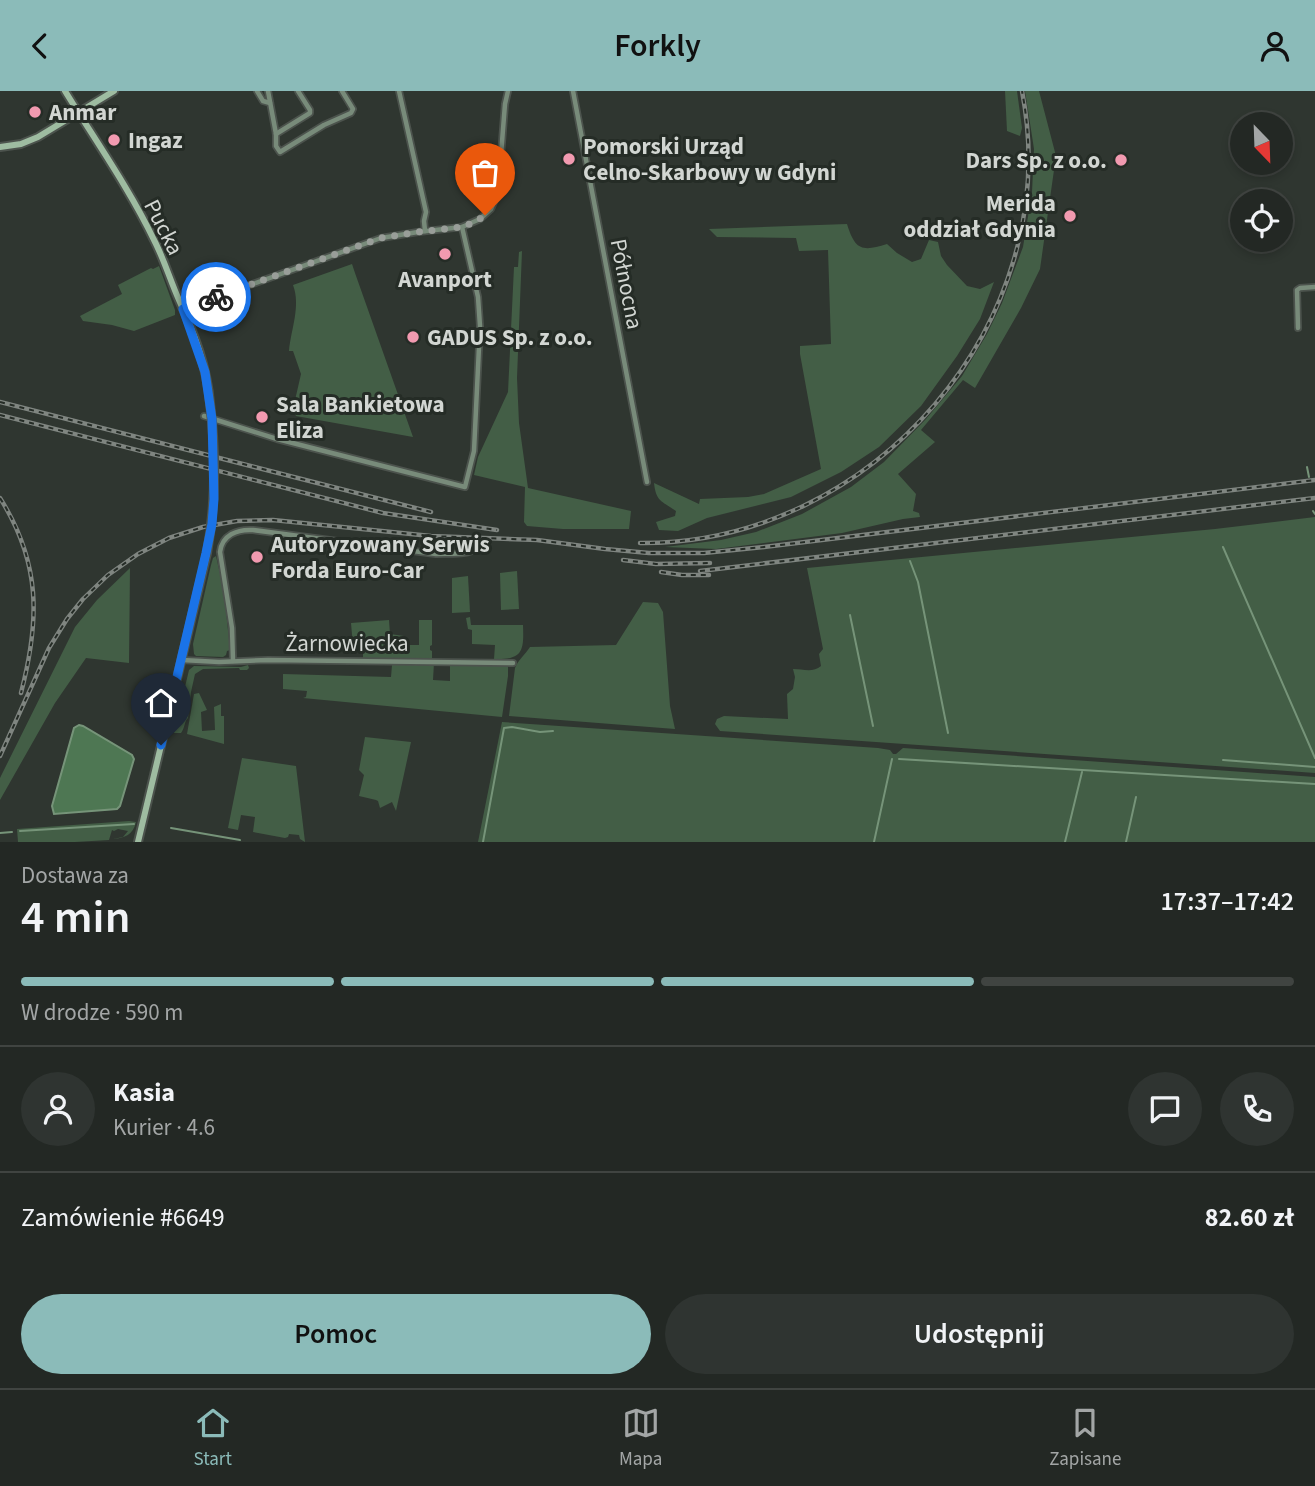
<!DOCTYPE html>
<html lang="pl">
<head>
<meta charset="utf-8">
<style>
	body { margin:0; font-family:"Source Sans 3",sans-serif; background:#2f3431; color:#f1f3f6; height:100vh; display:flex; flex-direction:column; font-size:26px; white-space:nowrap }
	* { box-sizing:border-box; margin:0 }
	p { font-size:23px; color:#a3a6a6 }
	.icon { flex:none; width:38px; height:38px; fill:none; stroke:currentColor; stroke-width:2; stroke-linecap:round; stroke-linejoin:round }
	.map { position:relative; height:751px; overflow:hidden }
	.side { display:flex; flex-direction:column; background:#232824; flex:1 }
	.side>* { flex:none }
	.needle { width:46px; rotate:157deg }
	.buttons { position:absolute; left:1230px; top:21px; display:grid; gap:14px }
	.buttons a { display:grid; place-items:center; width:63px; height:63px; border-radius:50%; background:#232824; box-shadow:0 4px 10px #0003,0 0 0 2px #404441; font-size:35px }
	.pin { position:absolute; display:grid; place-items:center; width:60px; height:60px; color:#fff; margin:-72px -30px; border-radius:50% 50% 50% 0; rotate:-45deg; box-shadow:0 0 7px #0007 }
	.pin .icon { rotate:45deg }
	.courier { position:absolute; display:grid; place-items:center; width:70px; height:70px; margin:-35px; border:5px solid #1a73e8; border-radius:50%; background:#fff; color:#222; box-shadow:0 2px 9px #0007 }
	.headline em { font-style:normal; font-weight:600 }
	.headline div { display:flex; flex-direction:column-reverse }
	.headline { display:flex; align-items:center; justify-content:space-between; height:119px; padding:0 21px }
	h1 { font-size:46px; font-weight:600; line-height:52px }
	.bar { display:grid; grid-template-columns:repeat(4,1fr); gap:10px 7px; align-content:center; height:84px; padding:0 21px }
	.bar i { height:9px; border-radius:5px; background:#404441 }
	.bar .on { background:#8bbbb9 }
	.bar p { grid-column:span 4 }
	.line { display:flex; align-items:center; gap:18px; padding:0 21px; border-top:2px solid #404441 }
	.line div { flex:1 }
	.round { display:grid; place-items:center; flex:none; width:74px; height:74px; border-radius:37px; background:#2f3431 }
	.button { display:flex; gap:14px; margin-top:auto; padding:14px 21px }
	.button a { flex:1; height:80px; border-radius:42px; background:#8bbbb9; color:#111; font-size:28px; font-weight:600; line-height:80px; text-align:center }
	.button a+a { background:#2f3431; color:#f1f3f6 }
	header { display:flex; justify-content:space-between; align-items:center; height:91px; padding:0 21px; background:#8bbbb9; color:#111; font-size:32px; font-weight:600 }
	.dock { display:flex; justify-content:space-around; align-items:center; height:98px; border-top:2px solid #404441; background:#232824; font-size:19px; color:#a3a6a6 }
	.dock a { display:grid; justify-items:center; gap:4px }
	.dock .on { color:#8bbbb9 }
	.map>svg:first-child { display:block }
</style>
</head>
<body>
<header><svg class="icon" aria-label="back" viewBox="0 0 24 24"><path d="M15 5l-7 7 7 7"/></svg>Forkly<svg class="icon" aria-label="person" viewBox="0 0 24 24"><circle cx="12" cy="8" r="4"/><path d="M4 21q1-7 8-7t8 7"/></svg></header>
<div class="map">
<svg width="1315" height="751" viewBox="0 0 1315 751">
	<rect width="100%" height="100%" fill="#2f3630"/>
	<g fill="#435e46">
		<polygon points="1005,0 1017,0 1022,37 1020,45 1007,40"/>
		<polygon points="1025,0 1039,0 1056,65 1040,178 1021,217 975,297 963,289 921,339 935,351 898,383 916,403 913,420 919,422 920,426 903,428 842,442 716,458 665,456 721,449 756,441 802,423 851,396 884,371 926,328 962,285 987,243 1002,212 1023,156 1032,101 1034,58"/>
		<path d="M 847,133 C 855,159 862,161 887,153 L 897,162 L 912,171 L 921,168 L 929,149 L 938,151 L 941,165 L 947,174 L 967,195 L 980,198 L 994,191 L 980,228 L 957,265 L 921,315 L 879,356 L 841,381 L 791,406 L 707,427 L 678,440 L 659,439 L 656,431 L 675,425 L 676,420 C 662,410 656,411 654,392 L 699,413 L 700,408 L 748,406 L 764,403 L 821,378 L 800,263 L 800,255 L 831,253 L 828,159 L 799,160 L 796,147 L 717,146 L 709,138 Z"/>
		<polygon points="522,160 517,287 519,332 528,397 631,420 629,438 563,438 527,435 524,431 525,396 474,384 478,366 508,301 514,176 518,176 519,161"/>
		<path d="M 352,173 L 355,182 L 413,346 L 296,325 L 293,318 L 301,283 L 293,260 L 289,260 C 291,238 301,215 293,194 Z"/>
		<polygon points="159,175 175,219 175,224 134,240 112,234 83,230 80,225 122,203 118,194 151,177 153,178"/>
		<path d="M 1315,426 L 1315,682 L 720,640 L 715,633 L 717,628 L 724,625 L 788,628 L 787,603 L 793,598 L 795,586 L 793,578 C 803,578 813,582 821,575 L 819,563 L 823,558 L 807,477 L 1215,438 Z"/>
		<polygon points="216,465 224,500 230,559 227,560 226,564 223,566 196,565 194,563 193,553 211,474 213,467"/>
		<polygon points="130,477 129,572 86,567 55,612 0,709 0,687 75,536 97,509"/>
		<polygon points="517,480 519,518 501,519 500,482"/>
		<polygon points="468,485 470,521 452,522 452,487"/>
		<path d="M 643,511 L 658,512 L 663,521 L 670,615 L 675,638 L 509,625 L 515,577 C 518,569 525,564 530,556 L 616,554 Z"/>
		<path d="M 470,526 L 471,534 L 523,534 C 524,560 523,569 494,568 L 495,554 L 472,553 L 472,539 L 468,538 L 466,527 Z"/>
		<polygon points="389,529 390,543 404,545 405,554 419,554 419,529 432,529 432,554 430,555 430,559 432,560 432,569 363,568 363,555 353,555 351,532"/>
		<polygon points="434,572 433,589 450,590 450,572 508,573 508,585 502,626 303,607 306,606 307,600 283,598 283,583 391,586 392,574"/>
		<path d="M 248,574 L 249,577 L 247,579 L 240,579 L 239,577 L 203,578 L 195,583 L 191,601 L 188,627 C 184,631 185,637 181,642 L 174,642 L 189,579 L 194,575 L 241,576 Z"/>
		<polygon points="199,602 207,619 201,621 202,640 215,639 214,616 221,613 221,625 224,625 224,653 187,643 194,603"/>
		<polygon points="502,631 878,657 890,659 893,663 896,663 903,657 1315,686 1315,751 478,751"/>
		<polygon points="365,646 411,651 396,720 392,711 380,717 378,710 376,709 359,705 364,684 359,679"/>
		<polygon points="242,667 296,675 305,751 300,748 299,744 289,743 288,746 285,747 253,741 255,726 241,724 238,739 228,737"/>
		<path d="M 129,730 L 136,731 C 133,744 125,747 113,748 L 123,746 L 128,740 L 118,738 L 114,740 L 112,739 L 109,749 L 75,751 L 18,751 L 17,738 Z"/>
	</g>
	<polygon fill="#4e7753" stroke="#769479" stroke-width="2" points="79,634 83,635 132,664 134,668 120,715 117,718 54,723 52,715 74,637"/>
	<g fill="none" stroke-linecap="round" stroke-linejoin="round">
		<g stroke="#769479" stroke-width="2">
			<polyline points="1307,376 1309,386"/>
			<polyline points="1313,420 1315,423"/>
			<polyline points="1223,456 1315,667"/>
			<polyline points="910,470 918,491 948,642"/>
			<polyline points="850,524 873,635"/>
			<polyline points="899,668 1315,693"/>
			<polyline points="1223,669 1315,676"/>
			<polyline points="171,737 240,749"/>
			<polyline points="20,740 134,733"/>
			<polyline points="0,742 12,741"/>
			<polyline points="483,751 504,637 512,636 540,641 553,640"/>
			<polyline points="874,751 892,668"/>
			<polyline points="1065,751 1082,681"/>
			<polyline points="1126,751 1136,706"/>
		</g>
		<g stroke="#4c534d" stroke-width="8">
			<g id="street">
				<polyline points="257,0 263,10 270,12"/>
				<polyline points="268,0 276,43 276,55 280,61 324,34 351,22 353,18 342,0"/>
				<polyline points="399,0 426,121 424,130 425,140"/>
				<polyline points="573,0 647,391"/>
				<polyline points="276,43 310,22 310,19 298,0"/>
				<polyline points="183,218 381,147 418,141 462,136 480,128 491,118 498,102 505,13 508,0"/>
				<polyline points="1298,237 1297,199 1300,197 1315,196"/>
				<polyline points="204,325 277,348 465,396 474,360 480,235 478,206 462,136"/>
				<polyline points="182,569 219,571 268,569 513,572"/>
				<path d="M 233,570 L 232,537 L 220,461 C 222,444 237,438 253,439 L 436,463 C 450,462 466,465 477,457"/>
			</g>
		</g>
		<g stroke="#4c534d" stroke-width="10">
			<g id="secondary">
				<path d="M 65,0 C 95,49 129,97 154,149 C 164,168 170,189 179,209 C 194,242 207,276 210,312"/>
				<polyline points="0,56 21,53 38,46 114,0"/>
				<polyline points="138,751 207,462"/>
			</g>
		</g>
		<use href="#street" stroke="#788b7a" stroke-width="4.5"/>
		<use href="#secondary" stroke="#9ebca1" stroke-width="6"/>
		<g stroke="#7f8580" stroke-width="4.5">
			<g id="rail">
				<polyline points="0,311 431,421"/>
				<polyline points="0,324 383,422 497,439"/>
				<path d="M 0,407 C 41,472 40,529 21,602"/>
				<path d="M 640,452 C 872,454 1067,231 1022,0"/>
				<polyline points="623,469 656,473 710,472"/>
				<polyline points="700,480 1315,407"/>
				<polyline points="661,481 682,484 709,484"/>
				<polyline points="0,665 49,557 67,528 83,508 108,484 138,463 169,447 203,436 237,430 273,429 431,445 537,449 605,458 649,462 704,462 764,456 1315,389"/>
			</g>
		</g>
		<use href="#rail" stroke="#252c26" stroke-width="2" stroke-dasharray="5" stroke-linecap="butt"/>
		<g stroke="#4c534d" stroke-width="10" stroke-linecap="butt">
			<path id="secondary-bridge" d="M 207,462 C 216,412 216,362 210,312"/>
		</g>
		<use href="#secondary-bridge" stroke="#9ebca1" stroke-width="6"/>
	</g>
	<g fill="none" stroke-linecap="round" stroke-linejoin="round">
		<polyline stroke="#999e99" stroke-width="7" stroke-dasharray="0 12.6" points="216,206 381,147 418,141 462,136 477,130 485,124"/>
		<polyline stroke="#1a73e8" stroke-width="9" points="161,654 206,462 212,433 214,408 212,328 205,281 183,218 216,206"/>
	</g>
	<g fill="#f29ab0" stroke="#252c26" stroke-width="2.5">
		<circle cx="35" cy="21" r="7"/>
		<circle cx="114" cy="49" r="7"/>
		<circle cx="569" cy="68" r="7"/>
		<circle cx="1121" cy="69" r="7"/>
		<circle cx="1070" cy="125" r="7"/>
		<circle cx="445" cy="163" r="7"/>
		<circle cx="413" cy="246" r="7"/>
		<circle cx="262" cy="326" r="7"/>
		<circle cx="257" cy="466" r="7"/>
	</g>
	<g text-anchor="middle" stroke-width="6" stroke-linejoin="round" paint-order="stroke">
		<g font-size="23" font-weight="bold" fill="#d2d6d2" stroke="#252c26" text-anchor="start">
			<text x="49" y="29">Anmar</text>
			<text x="128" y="57">Ingaz</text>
			<text x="583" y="63">Pomorski Urząd<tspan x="583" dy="26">Celno-Skarbowy w Gdyni</tspan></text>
			<text x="1107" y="77" text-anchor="end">Dars Sp. z o.o.</text>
			<text x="1056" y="120" text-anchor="end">Merida<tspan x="1056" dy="26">oddział Gdynia</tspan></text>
			<text x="445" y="196" text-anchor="middle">Avanport</text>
			<text x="427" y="254">GADUS Sp. z o.o.</text>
			<text x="276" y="321">Sala Bankietowa<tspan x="276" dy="26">Eliza</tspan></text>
			<text x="271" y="461">Autoryzowany Serwis<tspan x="271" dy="26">Forda Euro-Car</tspan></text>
		</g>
		<g font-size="23" fill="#d2d6d2" stroke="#252c26">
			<text transform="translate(164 136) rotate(63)" y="8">Pucka</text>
			<text transform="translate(627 193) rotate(79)" y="8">Północna</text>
			<text x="347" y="560">Żarnowiecka</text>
		</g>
	</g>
</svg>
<div class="buttons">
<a><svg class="needle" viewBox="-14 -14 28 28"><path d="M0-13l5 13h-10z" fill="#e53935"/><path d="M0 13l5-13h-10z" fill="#a3a6a6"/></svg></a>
<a><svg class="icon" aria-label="locate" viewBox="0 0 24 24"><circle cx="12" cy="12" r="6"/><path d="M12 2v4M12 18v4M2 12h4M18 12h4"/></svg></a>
</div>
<div class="pin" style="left:485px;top:124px;background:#ea580c"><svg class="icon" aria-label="bag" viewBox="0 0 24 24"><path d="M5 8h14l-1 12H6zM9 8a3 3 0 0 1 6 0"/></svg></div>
<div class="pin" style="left:161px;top:654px;background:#1f2937"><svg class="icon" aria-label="home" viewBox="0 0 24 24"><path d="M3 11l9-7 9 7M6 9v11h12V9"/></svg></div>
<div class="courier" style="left:216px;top:206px"><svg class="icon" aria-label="bike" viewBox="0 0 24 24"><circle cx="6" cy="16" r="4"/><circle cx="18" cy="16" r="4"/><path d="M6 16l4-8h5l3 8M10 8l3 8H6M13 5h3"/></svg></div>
</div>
<section class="side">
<div class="headline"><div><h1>4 min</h1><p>Dostawa za</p></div><em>17:37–17:42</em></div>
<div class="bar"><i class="on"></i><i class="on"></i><i class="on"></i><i></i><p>W drodze · 590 m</p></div>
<div class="line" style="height:126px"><a class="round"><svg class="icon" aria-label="person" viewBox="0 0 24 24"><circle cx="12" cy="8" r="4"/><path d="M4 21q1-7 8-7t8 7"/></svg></a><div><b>Kasia</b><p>Kurier · 4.6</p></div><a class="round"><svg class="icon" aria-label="chat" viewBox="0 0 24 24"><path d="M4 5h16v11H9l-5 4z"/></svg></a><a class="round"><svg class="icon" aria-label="phone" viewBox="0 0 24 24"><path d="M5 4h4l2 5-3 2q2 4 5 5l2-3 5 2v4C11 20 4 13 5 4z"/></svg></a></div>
<div class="line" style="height:91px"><div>Zamówienie #6649</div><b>82.60 zł</b></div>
<div class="button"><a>Pomoc</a><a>Udostępnij</a></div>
</section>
<nav class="dock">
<a class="on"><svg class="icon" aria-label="home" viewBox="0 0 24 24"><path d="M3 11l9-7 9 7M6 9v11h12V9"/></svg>Start</a>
<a><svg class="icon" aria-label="map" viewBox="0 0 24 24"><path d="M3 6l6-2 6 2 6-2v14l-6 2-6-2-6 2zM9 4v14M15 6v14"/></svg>Mapa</a>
<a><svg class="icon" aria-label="saved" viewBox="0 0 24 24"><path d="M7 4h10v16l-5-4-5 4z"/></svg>Zapisane</a>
</nav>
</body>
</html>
